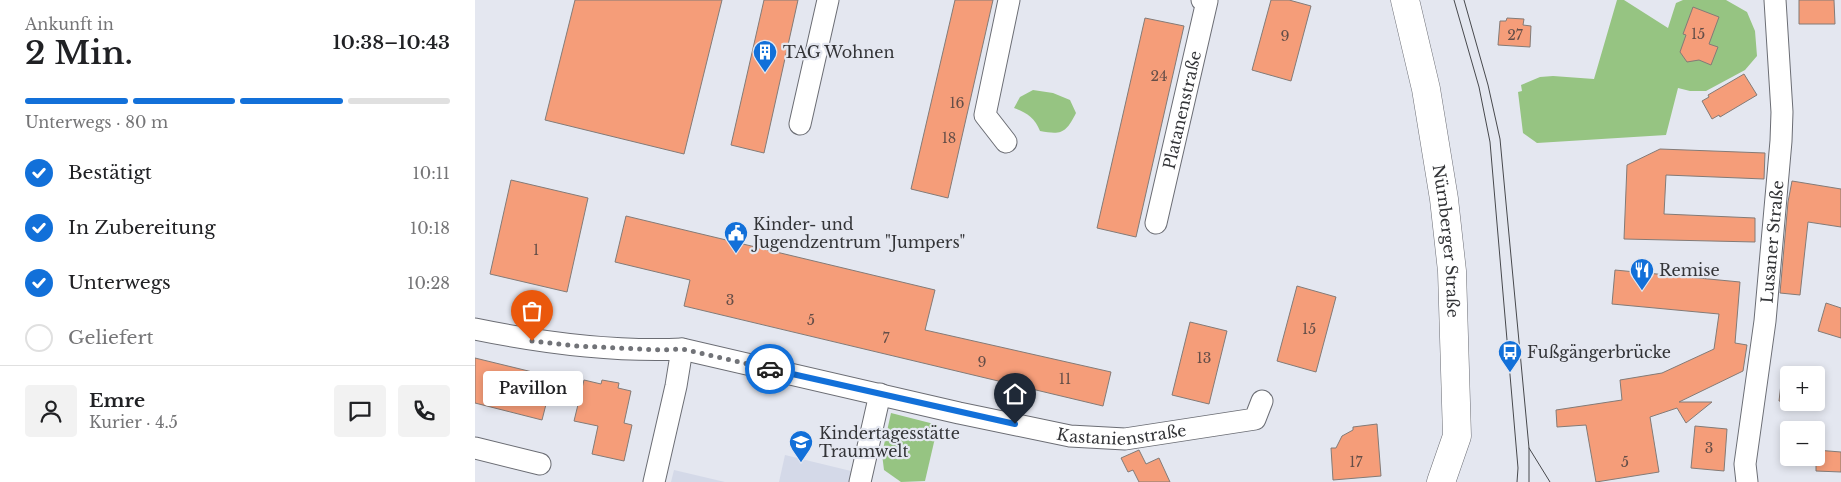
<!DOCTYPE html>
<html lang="de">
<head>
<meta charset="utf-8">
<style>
	body { margin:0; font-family:"Libre Baskerville",serif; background:#f2f2f2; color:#202124; height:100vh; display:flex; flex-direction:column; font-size:19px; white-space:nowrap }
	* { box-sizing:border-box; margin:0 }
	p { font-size:16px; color:#757577 }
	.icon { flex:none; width:28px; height:28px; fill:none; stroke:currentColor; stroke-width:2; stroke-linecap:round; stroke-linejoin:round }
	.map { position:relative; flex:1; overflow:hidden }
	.side { display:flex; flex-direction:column; background:#fff; width:475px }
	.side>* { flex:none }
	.buttons { position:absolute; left:1305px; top:366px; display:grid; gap:10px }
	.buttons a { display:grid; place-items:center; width:45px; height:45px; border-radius:5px; background:#fff; box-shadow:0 2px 8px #0003; font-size:25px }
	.pin { position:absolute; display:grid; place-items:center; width:42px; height:42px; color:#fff; margin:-51px -21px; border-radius:50% 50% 50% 0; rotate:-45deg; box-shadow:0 0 5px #0007 }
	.pin .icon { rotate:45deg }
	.courier { position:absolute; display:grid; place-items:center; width:50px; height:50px; margin:-25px; border:4px solid #1270d9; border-radius:50%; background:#fff; color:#222; box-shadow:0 1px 6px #0007 }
	.bubble { position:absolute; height:35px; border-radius:5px; background:#fff; box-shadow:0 2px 8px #0003; font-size:16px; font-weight:600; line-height:35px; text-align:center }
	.head em { font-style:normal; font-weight:600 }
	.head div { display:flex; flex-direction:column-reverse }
	.head { display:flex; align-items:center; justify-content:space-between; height:85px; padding:0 25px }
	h1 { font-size:32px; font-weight:600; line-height:38px }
	.bar { display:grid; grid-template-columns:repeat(4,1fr); gap:8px 5px; align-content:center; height:60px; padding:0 25px }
	.bar i { height:6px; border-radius:4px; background:#e0e0e0 }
	.bar .active { background:#1270d9 }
	.bar p { grid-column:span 4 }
	.line { display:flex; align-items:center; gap:12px; padding:0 25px; border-top:1px solid #e0e0e0 }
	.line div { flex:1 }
	.round { display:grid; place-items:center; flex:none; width:52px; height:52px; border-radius:5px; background:#f2f2f2 }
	ol { padding:0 25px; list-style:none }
	li { display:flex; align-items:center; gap:15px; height:55px }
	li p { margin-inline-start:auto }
	li .icon { padding:5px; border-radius:50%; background:#1270d9; color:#fff; stroke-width:4 }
	li:last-child { color:#757577 }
	li i { width:28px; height:28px; border:2px solid #e0e0e0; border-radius:50% }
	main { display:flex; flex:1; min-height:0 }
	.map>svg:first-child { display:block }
</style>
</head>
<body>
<main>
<section class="side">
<div class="head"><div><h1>2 Min.</h1><p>Ankunft in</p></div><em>10:38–10:43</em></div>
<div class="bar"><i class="active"></i><i class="active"></i><i class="active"></i><i></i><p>Unterwegs · 80 m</p></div>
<ol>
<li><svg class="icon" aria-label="check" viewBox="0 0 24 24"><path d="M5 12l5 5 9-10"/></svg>Bestätigt<p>10:11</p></li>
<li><svg class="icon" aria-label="check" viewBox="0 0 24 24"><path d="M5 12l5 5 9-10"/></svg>In Zubereitung<p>10:18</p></li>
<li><svg class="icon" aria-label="check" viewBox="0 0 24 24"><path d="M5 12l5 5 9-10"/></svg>Unterwegs<p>10:28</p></li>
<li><i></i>Geliefert</li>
</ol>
<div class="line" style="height:90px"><a class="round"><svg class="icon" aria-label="person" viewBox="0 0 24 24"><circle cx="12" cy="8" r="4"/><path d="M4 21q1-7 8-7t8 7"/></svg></a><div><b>Emre</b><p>Kurier · 4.5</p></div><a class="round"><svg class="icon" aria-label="chat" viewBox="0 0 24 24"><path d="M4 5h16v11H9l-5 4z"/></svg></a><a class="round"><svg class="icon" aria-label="phone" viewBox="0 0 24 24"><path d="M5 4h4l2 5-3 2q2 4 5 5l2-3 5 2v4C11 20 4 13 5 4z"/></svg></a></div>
</section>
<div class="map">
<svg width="1366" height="482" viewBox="0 0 1366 482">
	<rect width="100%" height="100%" fill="#e4e7f0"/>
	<g fill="#d4d9e8">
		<polygon points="310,455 376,471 374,482 304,482"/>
		<polygon points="199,470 250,482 196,482"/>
	</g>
	<g fill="#96c482">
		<polygon points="1142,0 1149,0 1193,28 1201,3 1208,0 1251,0 1272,12 1280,31 1282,56 1270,70 1231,91 1215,91 1203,88 1191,135 1062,143 1048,133 1043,92 1047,91 1046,85 1065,77 1078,76 1119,79"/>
		<path d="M 558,90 L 578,93 L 595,100 L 601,113 C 591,133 587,135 565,131 C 560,118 552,113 539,108 L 545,97 Z"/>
		<polygon points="416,413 463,425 450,481 426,482 409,470 407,454"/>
	</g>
	<g fill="#f59d79" stroke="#837b77">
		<polygon points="100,0 247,0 209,154 70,120"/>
		<polygon points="289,0 323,0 289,153 256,145"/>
		<polygon points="480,0 518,0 473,198 436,189"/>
		<polygon points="796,0 814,0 836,6 816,81 777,70"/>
		<polygon points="1324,0 1359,0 1360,24 1324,24"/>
		<polygon points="1218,7 1244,17 1234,44 1243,47 1236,65 1224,60 1212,62 1205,52 1211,35 1208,34"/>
		<polygon points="670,18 709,26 661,237 622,228"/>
		<polygon points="1032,18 1049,19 1048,25 1056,26 1055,47 1023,45 1025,21 1031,21"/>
		<polygon points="1269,74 1282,95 1245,117 1244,115 1237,119 1227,101 1234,97 1233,95"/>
		<polygon points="1185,149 1290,153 1289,179 1191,175 1189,214 1280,218 1280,242 1149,239 1152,165"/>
		<polygon points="36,180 113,198 92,292 15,274"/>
		<polygon points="1317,181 1366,189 1366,227 1333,222 1325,295 1305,293 1313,202"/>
		<polygon points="151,216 460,290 450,330 636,372 628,406 209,306 215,280 140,262"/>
		<polygon points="1140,270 1265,282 1260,343 1272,345 1268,371 1204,402 1237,402 1211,423 1202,408 1175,417 1184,472 1121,482 1111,425 1082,427 1081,410 1147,400 1145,380 1187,373 1239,349 1244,314 1137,304"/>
		<polygon points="822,286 861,297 841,372 802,361"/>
		<polygon points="1351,303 1366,308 1366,338 1343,331"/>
		<polygon points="715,322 752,331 734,404 697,395"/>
		<polygon points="0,358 78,377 67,420 0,403"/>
		<polygon points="109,380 126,384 127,380 144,383 143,388 156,391 149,423 157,425 149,461 117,454 123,426 99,421"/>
		<polygon points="1306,384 1314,386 1314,402 1304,401"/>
		<polygon points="902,424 906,476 858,480 856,448 861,448 867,436 878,430 878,427"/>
		<polygon points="1220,426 1252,429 1249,471 1216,468"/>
		<polygon points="664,450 671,464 684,458 695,482 664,482 658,470 653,472 646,458"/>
		<polygon points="1341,450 1366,452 1366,472 1341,471"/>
	</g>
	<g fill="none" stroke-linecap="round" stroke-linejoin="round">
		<g stroke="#6b6d74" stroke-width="23">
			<g id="minor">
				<polyline points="325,124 353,0"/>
				<polyline points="531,142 510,115 534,0"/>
				<path id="s1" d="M 681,223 L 732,1 L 727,0"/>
				<path id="s2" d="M 0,329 C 68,343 137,352 207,349 L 484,413 L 595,436 L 650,439 L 780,419 L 787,401"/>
				<polyline points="0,448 65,464"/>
				<polyline points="179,482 201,386 207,349"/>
				<polyline points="385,482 405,394"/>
				<path id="s3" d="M 1272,482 L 1270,464 L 1290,321 L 1306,141 L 1307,112 L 1300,0"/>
			</g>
		</g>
		<g stroke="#6b6d74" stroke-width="29">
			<g id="major">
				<path id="s4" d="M 930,0 L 951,89 L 969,199 L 977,271 L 982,436 L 966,482"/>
			</g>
		</g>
		<use href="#minor" stroke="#fff" stroke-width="21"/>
		<use href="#major" stroke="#fff" stroke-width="28"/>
		<g stroke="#47484c" stroke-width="1">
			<polyline points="979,0 1004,87 1015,142 1043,468 1042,482"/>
			<polyline points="989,0 1013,85 1025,139 1054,448 1054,482"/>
			<polyline points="1054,448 1075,482"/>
		</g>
	</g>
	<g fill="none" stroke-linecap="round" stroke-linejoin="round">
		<polyline stroke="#717378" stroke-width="5" stroke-dasharray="0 9" points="57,341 102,346 186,350 207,349 295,369"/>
		<polyline stroke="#1270d9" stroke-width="6" points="295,369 540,424"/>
	</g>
	<defs>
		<g id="building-pin" transform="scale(1.25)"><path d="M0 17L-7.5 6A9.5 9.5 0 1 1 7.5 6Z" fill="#1270d9" stroke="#e4e7f0"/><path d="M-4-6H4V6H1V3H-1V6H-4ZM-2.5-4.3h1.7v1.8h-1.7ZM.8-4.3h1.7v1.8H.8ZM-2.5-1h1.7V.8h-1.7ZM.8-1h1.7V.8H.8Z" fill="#fff"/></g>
		<g id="civic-pin" transform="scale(1.25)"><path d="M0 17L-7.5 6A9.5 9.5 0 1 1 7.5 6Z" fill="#1270d9" stroke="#e4e7f0"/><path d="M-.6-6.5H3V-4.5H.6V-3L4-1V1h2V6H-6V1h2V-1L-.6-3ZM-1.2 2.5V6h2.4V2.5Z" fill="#fff"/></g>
		<g id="restaurant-pin" transform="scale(1.25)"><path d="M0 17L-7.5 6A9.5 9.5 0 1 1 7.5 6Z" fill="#1270d9" stroke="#e4e7f0"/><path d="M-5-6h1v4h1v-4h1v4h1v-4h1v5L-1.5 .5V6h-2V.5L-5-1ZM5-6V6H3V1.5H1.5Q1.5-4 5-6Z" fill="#fff"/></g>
		<g id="bus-pin" transform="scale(1.25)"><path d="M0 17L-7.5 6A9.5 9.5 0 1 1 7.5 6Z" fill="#1270d9" stroke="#e4e7f0"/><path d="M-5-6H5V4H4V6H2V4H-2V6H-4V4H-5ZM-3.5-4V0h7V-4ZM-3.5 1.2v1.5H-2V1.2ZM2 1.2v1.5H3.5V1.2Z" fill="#fff"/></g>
		<g id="school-pin" transform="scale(1.25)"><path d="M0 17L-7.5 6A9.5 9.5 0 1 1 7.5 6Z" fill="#1270d9" stroke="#e4e7f0"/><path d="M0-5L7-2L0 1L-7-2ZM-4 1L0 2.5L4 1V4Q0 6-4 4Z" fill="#fff"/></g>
	</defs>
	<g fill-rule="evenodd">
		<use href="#building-pin" x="290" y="52"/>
		<use href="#civic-pin" x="261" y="233"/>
		<use href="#restaurant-pin" x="1167" y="270"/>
		<use href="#bus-pin" x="1035" y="352"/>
		<use href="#school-pin" x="326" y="442"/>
	</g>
	<g text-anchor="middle" stroke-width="4.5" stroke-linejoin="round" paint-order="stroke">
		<g font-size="14" fill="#644e48">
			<text x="1223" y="39">15</text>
			<text x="1040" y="40">27</text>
			<text x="810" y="41">9</text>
			<text x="684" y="81">24</text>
			<text x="482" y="108">16</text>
			<text x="474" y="143">18</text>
			<text x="61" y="255">1</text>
			<text x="255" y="305">3</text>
			<text x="336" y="325">5</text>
			<text x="834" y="334">15</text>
			<text x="411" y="343">7</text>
			<text x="729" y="363">13</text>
			<text x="507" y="367">9</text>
			<text x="590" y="384">11</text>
			<text x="1234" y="453">3</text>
			<text x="881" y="467">17</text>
			<text x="1150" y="467">5</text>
		</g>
		<g font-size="16" fill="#333437" stroke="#e4e7f0" text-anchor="start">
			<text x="308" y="58">TAG Wohnen</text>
			<text x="278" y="230">Kinder- und<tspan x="278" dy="18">Jugendzentrum "Jumpers"</tspan></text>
			<text x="1184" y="276">Remise</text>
			<text x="1052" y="358">Fußgängerbrücke</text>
			<text x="344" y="439">Kindertagesstätte<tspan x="344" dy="18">Traumwelt</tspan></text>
		</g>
		<g font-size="16" fill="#333437" stroke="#e4e7f0">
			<text dy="6" stroke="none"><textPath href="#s1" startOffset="116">Platanenstraße</textPath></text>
			<text dy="6" stroke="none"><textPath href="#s4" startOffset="245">Nürnberger Straße</textPath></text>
			<text dy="6" stroke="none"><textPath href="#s3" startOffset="242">Lusaner Straße</textPath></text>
			<text dy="6" stroke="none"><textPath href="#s2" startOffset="658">Kastanienstraße</textPath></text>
		</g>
	</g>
</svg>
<div class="buttons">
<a>+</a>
<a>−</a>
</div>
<div class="pin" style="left:57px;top:341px;background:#ea580c"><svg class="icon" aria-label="bag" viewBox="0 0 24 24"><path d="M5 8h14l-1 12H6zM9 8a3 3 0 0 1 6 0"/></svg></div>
<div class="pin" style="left:540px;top:424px;background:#1f2937"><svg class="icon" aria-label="home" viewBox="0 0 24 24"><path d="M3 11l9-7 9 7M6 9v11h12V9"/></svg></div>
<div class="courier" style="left:295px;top:369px"><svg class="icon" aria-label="car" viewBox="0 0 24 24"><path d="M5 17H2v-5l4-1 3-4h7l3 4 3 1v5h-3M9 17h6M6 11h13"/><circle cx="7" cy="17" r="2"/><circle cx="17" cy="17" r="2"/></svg></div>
<div class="bubble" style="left:8px;top:371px;width:100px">Pavillon</div>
</div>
</main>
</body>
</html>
